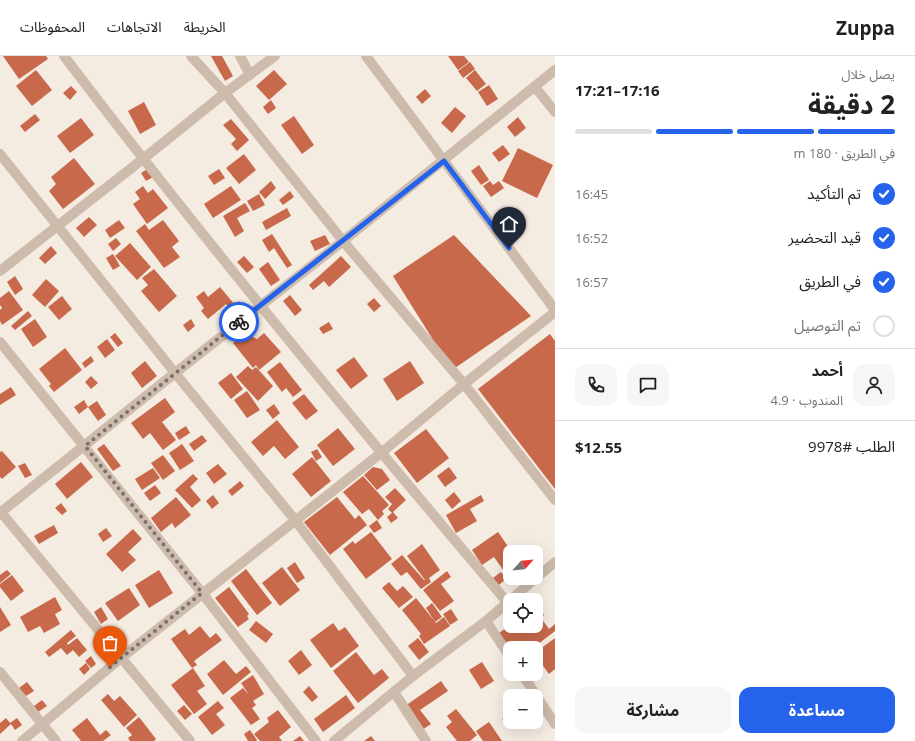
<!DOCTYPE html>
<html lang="ar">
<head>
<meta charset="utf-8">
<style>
	body { margin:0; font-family:"Open Sans","Noto Sans Arabic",sans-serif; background:#f6f6f6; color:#222; direction:rtl; height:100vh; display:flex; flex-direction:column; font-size:15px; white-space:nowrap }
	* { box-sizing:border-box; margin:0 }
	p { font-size:13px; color:#767676 }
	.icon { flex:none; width:22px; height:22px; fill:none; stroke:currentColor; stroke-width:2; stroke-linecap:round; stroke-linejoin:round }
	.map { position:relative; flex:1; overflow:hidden; direction:ltr }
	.sheet { display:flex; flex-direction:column; background:#fff; width:360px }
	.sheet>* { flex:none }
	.needle { width:26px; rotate:63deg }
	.fabs { position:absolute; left:503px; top:489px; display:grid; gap:8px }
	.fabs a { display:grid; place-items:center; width:40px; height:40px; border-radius:8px; background:#fff; box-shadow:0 4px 16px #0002; font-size:20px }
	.pin { position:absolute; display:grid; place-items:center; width:34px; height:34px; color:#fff; margin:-41px -17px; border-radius:50% 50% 50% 0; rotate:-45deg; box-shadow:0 0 4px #0007 }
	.pin .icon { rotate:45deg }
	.courier { position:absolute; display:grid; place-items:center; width:40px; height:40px; margin:-20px; border:3px solid #2563eb; border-radius:50%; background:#fff; color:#222; box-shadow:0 1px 5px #0007 }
	.overview em { font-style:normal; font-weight:700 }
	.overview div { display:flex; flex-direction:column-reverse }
	.overview { display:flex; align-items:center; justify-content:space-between; height:68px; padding:0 20px }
	h1 { font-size:26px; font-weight:700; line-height:30px }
	.bar { display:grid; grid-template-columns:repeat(4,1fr); gap:6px 4px; align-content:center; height:48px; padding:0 20px }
	.bar i { height:5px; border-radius:3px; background:#e0e0e0 }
	.bar .on { background:#2563eb }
	.bar p { grid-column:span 4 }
	.line { display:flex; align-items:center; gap:10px; padding:0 20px; border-top:1px solid #e0e0e0 }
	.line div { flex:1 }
	.round { display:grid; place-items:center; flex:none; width:42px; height:42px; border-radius:12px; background:#f6f6f6 }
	ol { padding:0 20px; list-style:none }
	li { display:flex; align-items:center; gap:12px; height:44px }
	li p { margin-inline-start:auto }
	li .icon { padding:4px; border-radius:50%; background:#2563eb; color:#fff; stroke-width:4 }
	li:last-child { color:#767676 }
	li i { width:22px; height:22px; border:2px solid #e0e0e0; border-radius:50% }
	.action { display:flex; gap:8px; margin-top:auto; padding:8px 20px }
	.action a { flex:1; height:46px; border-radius:12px; background:#2563eb; color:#fff; font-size:16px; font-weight:700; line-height:46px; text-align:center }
	.action a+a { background:#f6f6f6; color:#222 }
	header { display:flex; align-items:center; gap:24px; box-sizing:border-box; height:56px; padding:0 20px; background:#fff; border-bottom:1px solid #e0e0e0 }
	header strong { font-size:19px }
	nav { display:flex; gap:22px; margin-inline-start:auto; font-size:14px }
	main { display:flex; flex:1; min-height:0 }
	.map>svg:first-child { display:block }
</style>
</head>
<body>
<header>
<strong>Zuppa</strong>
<nav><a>الخريطة</a><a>الاتجاهات</a><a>المحفوظات</a></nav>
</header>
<main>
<section class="sheet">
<div class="overview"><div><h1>2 دقيقة</h1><p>يصل خلال</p></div><em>17:16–17:21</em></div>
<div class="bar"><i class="on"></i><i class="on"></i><i class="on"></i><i></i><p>في الطريق · 180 m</p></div>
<ol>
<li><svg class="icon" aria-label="check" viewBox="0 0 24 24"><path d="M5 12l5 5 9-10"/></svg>تم التأكيد<p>16:45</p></li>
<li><svg class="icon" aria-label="check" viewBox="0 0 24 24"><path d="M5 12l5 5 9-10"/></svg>قيد التحضير<p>16:52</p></li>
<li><svg class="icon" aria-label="check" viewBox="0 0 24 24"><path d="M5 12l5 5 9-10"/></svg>في الطريق<p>16:57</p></li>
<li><i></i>تم التوصيل</li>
</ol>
<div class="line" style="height:72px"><a class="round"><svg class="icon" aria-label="person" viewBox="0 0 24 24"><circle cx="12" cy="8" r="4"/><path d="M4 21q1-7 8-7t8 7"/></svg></a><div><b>أحمد</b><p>المندوب · 4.9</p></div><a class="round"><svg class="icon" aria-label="chat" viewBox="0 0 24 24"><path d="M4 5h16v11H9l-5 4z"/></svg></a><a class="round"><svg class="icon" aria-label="phone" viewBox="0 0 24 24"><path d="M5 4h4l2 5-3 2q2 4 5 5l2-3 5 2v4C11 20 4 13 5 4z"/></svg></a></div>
<div class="line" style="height:52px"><div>الطلب #9978</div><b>$12.55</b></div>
<div class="action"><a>مساعدة</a><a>مشاركة</a></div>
</section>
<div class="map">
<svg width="555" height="685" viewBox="0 0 555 685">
	<rect width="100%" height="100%" fill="#f4ebe1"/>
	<g fill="#c8694b">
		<polygon points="3,0 46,0 48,3 19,23"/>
		<polygon points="211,0 222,0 233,20 225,25"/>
		<polygon points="448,0 464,0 469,6 458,14"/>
		<polygon points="470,6 475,13 463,22 458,15"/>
		<polygon points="36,14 52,34 32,50 16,30"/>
		<polygon points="274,14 287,28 269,44 256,30"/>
		<polygon points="475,14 486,28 477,35 466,22"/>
		<polygon points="489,29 498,43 487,50 478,36"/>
		<polygon points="71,30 77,36 70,44 63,37"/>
		<polygon points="425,33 431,40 422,48 416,41"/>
		<polygon points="271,44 276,52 268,58 263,51"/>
		<polygon points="144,46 156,69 140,78 128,55"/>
		<polygon points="455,51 466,60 452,77 441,67"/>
		<polygon points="35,58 40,64 25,76 20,70"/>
		<polygon points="294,60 314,89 302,98 281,69"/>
		<polygon points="518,61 526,72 515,81 507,71"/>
		<polygon points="81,62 94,79 70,97 57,80"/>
		<polygon points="231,63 249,84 237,95 231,88 236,83 223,69"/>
		<polygon points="503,89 510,98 499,106 492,97"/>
		<polygon points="518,92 553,109 537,142 502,125"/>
		<polygon points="244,98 256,114 239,128 226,112"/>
		<polygon points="74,102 95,128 63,153 49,135 56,128 51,121"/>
		<polygon points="479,109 489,124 481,129 471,115"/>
		<polygon points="147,113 153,121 146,125 141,117"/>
		<polygon points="219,113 225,122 214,129 208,120"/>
		<polygon points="271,125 276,132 265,143 259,136"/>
		<polygon points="490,125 493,129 499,125 504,132 491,141 483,130"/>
		<polygon points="143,130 148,137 153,133 168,152 147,168 133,148 140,143 135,136"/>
		<polygon points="231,130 241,144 213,162 204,148"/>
		<polygon points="290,135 294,141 283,149 279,144"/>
		<polygon points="259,138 265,149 253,155 247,145"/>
		<polygon points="245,147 250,155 237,162 244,175 235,181 223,160"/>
		<polygon points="287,152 291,160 266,174 262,166"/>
		<polygon points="89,161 97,169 84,181 76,172"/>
		<polygon points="119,164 125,172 110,182 105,174"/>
		<polygon points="163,164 179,185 172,191 180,201 164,212 136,175 145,168 149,174"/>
		<polygon points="272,178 292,209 287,212 274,192 269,196 262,184"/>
		<polygon points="325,179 330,188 315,195 310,185"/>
		<polygon points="454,179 531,260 452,314 393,220"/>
		<polygon points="116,182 121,188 113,195 108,188"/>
		<polygon points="130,187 151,211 137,224 115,200"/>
		<polygon points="51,190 57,197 45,208 39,202"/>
		<polygon points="113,198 120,210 113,214 106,202"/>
		<polygon points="244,200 254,211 247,217 237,206"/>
		<polygon points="341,200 351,211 329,231 324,225 313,234 309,229"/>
		<polygon points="268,206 280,224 271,230 259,213"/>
		<polygon points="154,213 177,240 159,256 141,235 148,229 142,222"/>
		<polygon points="15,220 23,233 15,239 7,226"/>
		<polygon points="46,223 59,235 45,251 32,239"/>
		<polygon points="220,231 235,249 239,245 243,250 234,258 226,248 208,263 201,255 204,252 196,241 204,235 208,241"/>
		<polygon points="9,235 23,254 2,269 0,265 0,254 2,252 0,249 0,242"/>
		<polygon points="290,239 302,254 295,260 283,245"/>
		<polygon points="62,240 72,253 59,264 48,251"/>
		<polygon points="374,242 381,250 374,256 367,248"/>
		<polygon points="28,255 32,260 15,274 11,270"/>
		<polygon points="35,263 47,281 33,291 21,273"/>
		<polygon points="191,263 195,270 188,276 183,269"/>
		<polygon points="329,266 333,273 323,278 319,272"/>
		<polygon points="115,277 123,287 118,291 110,281"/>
		<polygon points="245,277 257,283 264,277 281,296 259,314 256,309 253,312 233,287"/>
		<polygon points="550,278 555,285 555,433 478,333"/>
		<polygon points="107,283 115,294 105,302 97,291"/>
		<polygon points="65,292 82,314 54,336 49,330 51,328 39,313"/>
		<polygon points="91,300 94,305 85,312 82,307"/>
		<polygon points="354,301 368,320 351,333 336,314"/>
		<polygon points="145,305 157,320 142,332 131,317"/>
		<polygon points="410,305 424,327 397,345 383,323"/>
		<polygon points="280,306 302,334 293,341 286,332 282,336 267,316"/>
		<polygon points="248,310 252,314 256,311 273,330 258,345 236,321"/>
		<polygon points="231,317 243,333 231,343 218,327"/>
		<polygon points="91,320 98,327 91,333 85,326"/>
		<polygon points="11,331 16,339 0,349 0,338"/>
		<polygon points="247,335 260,354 247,362 234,344"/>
		<polygon points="304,338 318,355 306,364 292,347"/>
		<polygon points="165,342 175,356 162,366 176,384 163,394 150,377 143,383 131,367"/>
		<polygon points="84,344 88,351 97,345 106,359 98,365 88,351 79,358 74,351"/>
		<polygon points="274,348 280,357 273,363 266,354"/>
		<polygon points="277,364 299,391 285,403 274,390 263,400 251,386"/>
		<polygon points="186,370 190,377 179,384 175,377"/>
		<polygon points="338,372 355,393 333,410 317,389"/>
		<polygon points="426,373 449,402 417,427 394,397"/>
		<polygon points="202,379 207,385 194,395 189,388"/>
		<polygon points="104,388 121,410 113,415 97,393"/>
		<polygon points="182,388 194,405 180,414 169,397"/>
		<polygon points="317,393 322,401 316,405 311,396"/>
		<polygon points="2,395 16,411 2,423 0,421 0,396"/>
		<polygon points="163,399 175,415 163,424 151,407"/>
		<polygon points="312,401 331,425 311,441 292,418"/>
		<polygon points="81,406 93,421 67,443 55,428"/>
		<polygon points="25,407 32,419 25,422 18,410"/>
		<polygon points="218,408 227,418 214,428 206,417"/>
		<polygon points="373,411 382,413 390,424 377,434 364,419"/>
		<polygon points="449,411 457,422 445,431 437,420"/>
		<polygon points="153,412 160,422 142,434 135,423"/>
		<polygon points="193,418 198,423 190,431 201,444 192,452 175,434"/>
		<polygon points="363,420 389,449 382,455 384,458 378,464 369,453 362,458 343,436"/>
		<polygon points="240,425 244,430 232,440 228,435"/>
		<polygon points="155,429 161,437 150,445 144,437"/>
		<polygon points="395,432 406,444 393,456 398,462 391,467 387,461 392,457 388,453 392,448 385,441"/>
		<polygon points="454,436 461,445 452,453 445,444"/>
		<polygon points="213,439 219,447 212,453 206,445"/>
		<polygon points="481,439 484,445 470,453 477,465 456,477 446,459"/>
		<polygon points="176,441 191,459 175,472 172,467 161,476 151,462"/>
		<polygon points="337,441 355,463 359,459 367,469 330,499 304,466"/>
		<polygon points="61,447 67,455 62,459 55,452"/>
		<polygon points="377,464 382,472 374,477 369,470"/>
		<polygon points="54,469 58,477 39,488 34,480"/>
		<polygon points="106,472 112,480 103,486 98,478"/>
		<polygon points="133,473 142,483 128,496 136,504 122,516 106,498"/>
		<polygon points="371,476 392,503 366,523 343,493 353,485 355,488"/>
		<polygon points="498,476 512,496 510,496 510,515 506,518 494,501 482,509 472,494"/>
		<polygon points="422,488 440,514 429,522 431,526 421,533 407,516 401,520 391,508 402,499 424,524 425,524 407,500"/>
		<polygon points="295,506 305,522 297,527 287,512"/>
		<polygon points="282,511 300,534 280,550 262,527"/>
		<polygon points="246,513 272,547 257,559 231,525"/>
		<polygon points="7,514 11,518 0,527 0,519"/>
		<polygon points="159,514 173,537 149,552 135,529"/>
		<polygon points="447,515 451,521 441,528 454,545 440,555 423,534"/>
		<polygon points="501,516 506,523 499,529 493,522"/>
		<polygon points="12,519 24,535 11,545 0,531 0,528"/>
		<polygon points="389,526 397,535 403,530 413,541 399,552 382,532"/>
		<polygon points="229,531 249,558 247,560 249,563 238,571 215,542"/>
		<polygon points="129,532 140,549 118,565 105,547"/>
		<polygon points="55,541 62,554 55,558 60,568 44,577 40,570 28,576 20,561"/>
		<polygon points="416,542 436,567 444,561 450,570 424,588 419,580 421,578 402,554"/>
		<polygon points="432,547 442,561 435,566 426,552"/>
		<polygon points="536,548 544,559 541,562 549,573 555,568 555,575 533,592 510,592 499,577 510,569 536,570"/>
		<polygon points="0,551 11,569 0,576"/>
		<polygon points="101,551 108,563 101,568 94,556"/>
		<polygon points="451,553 458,564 450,569 443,558"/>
		<polygon points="256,565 273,578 266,587 249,574"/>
		<polygon points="333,567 339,575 345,571 359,590 331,612 310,584"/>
		<polygon points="200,570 210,582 216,577 222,584 194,605 197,609 192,612 171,583 185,573 189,579"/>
		<polygon points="71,574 76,580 67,587 68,589 77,582 87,594 79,601 73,594 67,599 61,592 49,601 45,596"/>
		<polygon points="418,582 429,596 419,604 408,590"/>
		<polygon points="555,582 555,613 549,618 536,600 536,596"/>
		<polygon points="301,594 312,609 299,619 288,605"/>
		<polygon points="356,596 374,619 382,613 389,622 358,647 333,615"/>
		<polygon points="91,600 96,608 91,612 85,605"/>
		<polygon points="224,604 236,618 246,610 251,616 223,639 207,618"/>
		<polygon points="482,606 494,625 481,633 469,614"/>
		<polygon points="86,607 90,613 84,619 79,613"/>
		<polygon points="193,612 205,630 197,635 207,648 194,658 171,629"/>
		<polygon points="253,619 264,638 253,645 256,649 252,652 260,663 251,669 230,642 243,632 249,639 241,627"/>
		<polygon points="441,625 448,635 420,654 431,668 422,674 405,650"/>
		<polygon points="27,626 34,635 26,640 19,632"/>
		<polygon points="309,630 318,641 312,646 303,636"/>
		<polygon points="108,638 114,645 120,640 137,659 124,671 101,644"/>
		<polygon points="346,639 355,652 323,676 314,663"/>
		<polygon points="42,644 47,650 38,656 34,650"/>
		<polygon points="218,645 224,652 216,658 225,669 212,679 198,661"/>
		<polygon points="184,649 192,658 185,664 177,655"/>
		<polygon points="456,653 477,679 470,685 457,685 446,671 452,666 447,660"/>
		<polygon points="278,654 291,671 279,681 282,685 260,685 254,678 269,666 267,662"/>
		<polygon points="510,658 510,666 512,666 507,669 502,663"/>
		<polygon points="139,661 156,683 154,685 130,685 128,682 132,679 126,672"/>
		<polygon points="6,662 10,667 17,662 22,669 15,674 11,668 0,678 0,667"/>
		<polygon points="87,662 100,679 106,674 111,679 103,685 81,685 72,674"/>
		<polygon points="489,666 502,685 483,685 476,675"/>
		<polygon points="250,674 257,684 256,685 248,685 244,678"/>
		<polygon points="300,680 304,685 293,685"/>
		<polygon points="371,680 375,685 364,685"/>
	</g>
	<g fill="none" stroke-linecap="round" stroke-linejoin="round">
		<g stroke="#cdbbac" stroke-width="10">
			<path d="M 64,0 C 206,187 355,367 507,546"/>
			<polyline points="191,0 225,37 343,185 464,328 555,444"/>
			<polyline points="240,0 250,19"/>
			<polyline points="366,0 555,254"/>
			<polyline points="535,31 555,56"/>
			<polyline points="0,98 175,317 295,464 413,620"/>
			<polyline points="0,215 143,103 225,37 275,0"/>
			<polyline points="0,286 202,537 316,685"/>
			<polyline points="0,455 190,685"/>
			<polyline points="0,457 175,317 343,185 555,14"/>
			<polyline points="536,522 555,506"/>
			<polyline points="486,565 510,601"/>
			<polyline points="0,616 56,685"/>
			<polyline points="522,618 555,668"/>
			<polyline points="394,636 426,685"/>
			<polyline points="22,685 121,602 381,397 464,328 555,256"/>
			<polyline points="334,685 413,620 486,565 536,522"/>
		</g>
	</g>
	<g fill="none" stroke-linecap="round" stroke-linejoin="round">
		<polyline stroke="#7c716b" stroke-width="4" stroke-dasharray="0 7.2" points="110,611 202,537 85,390 239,266"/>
		<polyline stroke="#2563eb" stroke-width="5" points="239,266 444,105 509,192"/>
	</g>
</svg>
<div class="fabs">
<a><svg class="needle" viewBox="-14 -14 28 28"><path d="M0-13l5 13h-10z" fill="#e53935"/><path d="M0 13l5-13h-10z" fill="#767676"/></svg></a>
<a><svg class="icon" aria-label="locate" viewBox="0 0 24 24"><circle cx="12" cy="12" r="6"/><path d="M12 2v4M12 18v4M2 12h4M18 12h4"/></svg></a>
<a>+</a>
<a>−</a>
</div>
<div class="pin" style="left:110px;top:611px;background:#ea580c"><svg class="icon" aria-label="bag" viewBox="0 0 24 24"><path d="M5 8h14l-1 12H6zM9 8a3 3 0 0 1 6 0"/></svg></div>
<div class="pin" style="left:509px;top:192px;background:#1f2937"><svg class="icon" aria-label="home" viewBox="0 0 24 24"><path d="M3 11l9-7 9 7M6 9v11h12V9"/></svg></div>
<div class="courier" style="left:239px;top:266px"><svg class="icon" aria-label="bike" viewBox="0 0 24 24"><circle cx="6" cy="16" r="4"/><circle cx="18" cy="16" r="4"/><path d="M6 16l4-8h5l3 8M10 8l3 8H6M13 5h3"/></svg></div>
</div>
</main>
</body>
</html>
